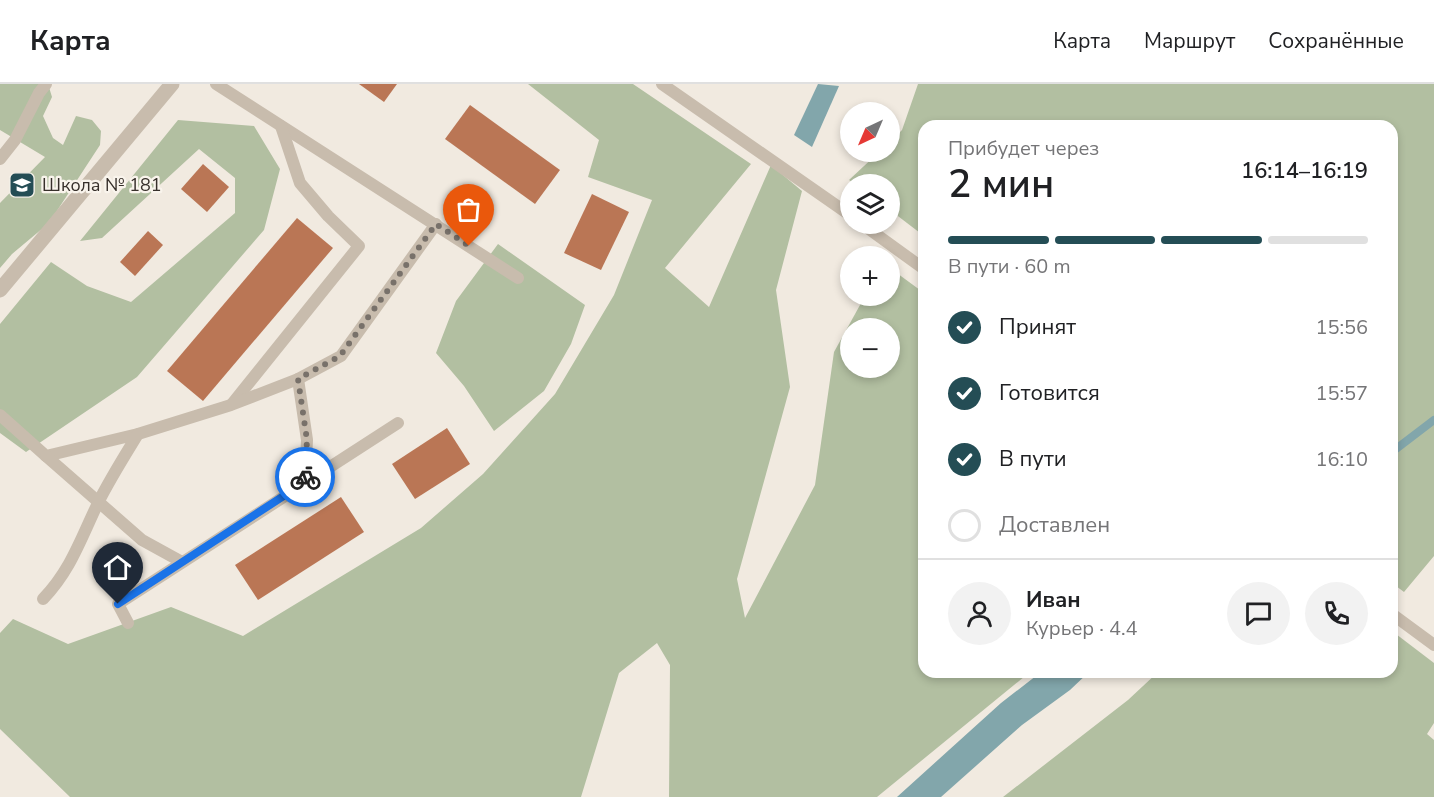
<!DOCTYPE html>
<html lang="ru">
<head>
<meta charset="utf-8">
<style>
	body { margin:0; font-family:"Nunito Sans",sans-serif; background:#f2f2f2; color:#202124; height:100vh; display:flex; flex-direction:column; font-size:22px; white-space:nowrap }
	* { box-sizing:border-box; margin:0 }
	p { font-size:20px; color:#757577 }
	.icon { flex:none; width:33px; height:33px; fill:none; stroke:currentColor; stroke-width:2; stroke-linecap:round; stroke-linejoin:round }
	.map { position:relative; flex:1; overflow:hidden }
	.details { position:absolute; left:918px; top:36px; width:480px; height:558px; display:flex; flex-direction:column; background:#fff; border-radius:18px; box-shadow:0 3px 9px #0003 }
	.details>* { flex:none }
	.needle { width:39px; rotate:224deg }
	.buttons { position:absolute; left:840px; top:18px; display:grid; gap:12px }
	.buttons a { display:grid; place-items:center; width:60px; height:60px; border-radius:50%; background:#fff; box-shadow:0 3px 9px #0003; font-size:30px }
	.pin { position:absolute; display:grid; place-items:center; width:51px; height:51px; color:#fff; margin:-62px -26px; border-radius:50% 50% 50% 0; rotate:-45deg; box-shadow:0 0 6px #0007 }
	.pin .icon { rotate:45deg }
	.courier { position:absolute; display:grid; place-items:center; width:60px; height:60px; margin:-30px; border:4px solid #1a73e8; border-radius:50%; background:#fff; color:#222; box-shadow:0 2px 8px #0007 }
	.headline em { font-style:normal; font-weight:600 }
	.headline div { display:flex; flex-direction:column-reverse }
	.headline { display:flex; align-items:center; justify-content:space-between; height:102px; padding:0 30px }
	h1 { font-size:39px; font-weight:600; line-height:45px }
	.bar { display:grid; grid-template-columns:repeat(4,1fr); gap:9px 6px; align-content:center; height:72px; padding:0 30px }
	.bar i { height:8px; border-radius:4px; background:#e0e0e0 }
	.bar .selected { background:#244d55 }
	.bar p { grid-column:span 4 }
	.line { display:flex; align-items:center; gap:15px; padding:0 30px; border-top:2px solid #e0e0e0 }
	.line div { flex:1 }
	.round { display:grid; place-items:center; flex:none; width:63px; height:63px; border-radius:32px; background:#f2f2f2 }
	ol { padding:0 30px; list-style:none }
	li { display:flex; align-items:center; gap:18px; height:66px }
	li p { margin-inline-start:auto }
	li .icon { padding:6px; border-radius:50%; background:#244d55; color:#fff; stroke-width:4 }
	li:last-child { color:#757577 }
	li i { width:33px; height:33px; border:3px solid #e0e0e0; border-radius:50% }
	header { display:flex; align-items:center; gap:36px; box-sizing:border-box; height:84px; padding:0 30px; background:#fff; border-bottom:2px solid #e0e0e0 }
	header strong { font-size:28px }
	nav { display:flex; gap:33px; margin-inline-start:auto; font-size:21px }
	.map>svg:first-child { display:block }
</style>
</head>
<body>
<header>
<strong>Карта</strong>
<nav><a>Карта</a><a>Маршрут</a><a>Сохранённые</a></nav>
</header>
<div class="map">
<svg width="1434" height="713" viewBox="0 0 1434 713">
	<rect width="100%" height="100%" fill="#f1eae0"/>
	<g fill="#b2bfa1" fill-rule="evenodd">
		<polygon points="0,0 48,0 52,13 43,32 53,54 63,61 76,32 92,36 101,47 100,61 49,139 12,170 0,184 0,119 45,73 0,46"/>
		<path d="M 528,0 L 633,0 L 751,80 L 665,184 L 709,223 L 771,81 L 802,107 L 776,206 L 790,303 L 737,495 L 745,534 L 815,401 L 834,268 L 865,212 L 890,212 L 890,184 L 924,209 L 924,588 L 1030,588 L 877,713 L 669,713 L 670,581 L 657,559 L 619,589 L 581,713 L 70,713 L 0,645 L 0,549 L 13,535 L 68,560 L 171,523 L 243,552 L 421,444 L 483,390 L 555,310 L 614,211 L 652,116 L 588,93 L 599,56 ZM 850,244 L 890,244 L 890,284 L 850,284 Z"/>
		<polygon points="918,0 1434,0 1434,472 1404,508 1392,499 1392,42 924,42 924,152 890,126 890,100 855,100 849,96 879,68 890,68 890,58 902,46"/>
		<polygon points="178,36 254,42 280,85 264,146 137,293 26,368 0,349 0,240 51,178 87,202 131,218 235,129 235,94 199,65 102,154 80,157"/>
		<polygon points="498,160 585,221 571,260 544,307 494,347 464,302 436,269 456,217"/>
		<polygon points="1392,547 1434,579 1434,639 1427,650 1434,656 1434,713 1003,713 1128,616 1158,588 1392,588"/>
	</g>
	<g fill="#82a6ab">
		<polygon points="818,0 839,2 812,63 794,51"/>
		<polygon points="1041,588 1089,588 1070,606 1022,641 941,713 897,713 1001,619"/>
	</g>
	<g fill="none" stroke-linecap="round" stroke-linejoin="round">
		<polyline stroke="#82a6ab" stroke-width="8" points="1392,368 1434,336"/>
	</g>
	<g fill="#ba7655">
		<polygon points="359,0 397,0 384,18"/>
		<polygon points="470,21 560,86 535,120 445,55"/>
		<polygon points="203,80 229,103 207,128 181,105"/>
		<polygon points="592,110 629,128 601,186 564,169"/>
		<polygon points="297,134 333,164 203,317 167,287"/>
		<polygon points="148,147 163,161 135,192 120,178"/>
		<polygon points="447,344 470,380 415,415 392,380"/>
		<polygon points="341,413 364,448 258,516 235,481"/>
	</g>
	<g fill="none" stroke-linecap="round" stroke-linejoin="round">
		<g stroke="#c8bcad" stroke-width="12">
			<polyline points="216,0 518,194"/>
			<polyline points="662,0 850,131"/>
			<polyline points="0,75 15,56 39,9 46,0"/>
			<polyline points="862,140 924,185"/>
			<polyline points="298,295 307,356 305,398"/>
			<polyline points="232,320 359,162 328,132 300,99 281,42"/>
			<polyline points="0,331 46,372 138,350 231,321 298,295 341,272 436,140"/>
			<polyline points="46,372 142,456 182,478"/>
			<path d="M 43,515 C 71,486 81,454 98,419 C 110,395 124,373 138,350"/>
			<polyline points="1392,530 1434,561"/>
			<polyline points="128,539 118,520 398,339"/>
		</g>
		<polyline stroke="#c8bcad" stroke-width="15" points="0,206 172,0"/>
	</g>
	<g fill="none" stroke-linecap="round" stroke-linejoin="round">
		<polyline stroke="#78716a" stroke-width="6" stroke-dasharray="0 10.8" points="305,393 307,356 298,295 340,272 436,140 469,162"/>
		<polyline stroke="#1a73e8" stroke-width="8" points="118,520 305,398 305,393"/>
	</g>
	<defs>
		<g id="school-square" transform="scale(1.35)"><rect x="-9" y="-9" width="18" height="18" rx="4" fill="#244d55" stroke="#f9f4ec"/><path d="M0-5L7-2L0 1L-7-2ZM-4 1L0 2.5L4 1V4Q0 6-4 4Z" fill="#fff"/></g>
	</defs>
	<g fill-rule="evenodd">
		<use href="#school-square" x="22" y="101"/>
	</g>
	<g text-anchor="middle" stroke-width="4.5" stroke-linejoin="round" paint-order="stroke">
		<g font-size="18" fill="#37302b" stroke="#f9f4ec" text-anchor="start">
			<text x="42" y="107">Школа № 181</text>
		</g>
	</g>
</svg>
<div class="buttons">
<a><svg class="needle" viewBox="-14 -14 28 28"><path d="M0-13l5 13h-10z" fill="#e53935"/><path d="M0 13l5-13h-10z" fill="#757577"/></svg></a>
<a><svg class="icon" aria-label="layers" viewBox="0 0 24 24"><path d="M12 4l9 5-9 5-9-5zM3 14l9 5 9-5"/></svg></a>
<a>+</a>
<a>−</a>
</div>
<div class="pin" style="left:469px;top:162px;background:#ea580c"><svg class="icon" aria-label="bag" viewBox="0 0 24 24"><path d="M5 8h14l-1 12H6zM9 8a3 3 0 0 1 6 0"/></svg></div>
<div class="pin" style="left:118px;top:520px;background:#1f2937"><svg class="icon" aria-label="home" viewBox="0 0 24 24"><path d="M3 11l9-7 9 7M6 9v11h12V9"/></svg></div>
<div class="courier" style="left:305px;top:393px"><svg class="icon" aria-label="bike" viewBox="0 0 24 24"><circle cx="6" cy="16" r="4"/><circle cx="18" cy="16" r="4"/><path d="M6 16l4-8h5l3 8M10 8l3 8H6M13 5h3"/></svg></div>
<section class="details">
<div class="headline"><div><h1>2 мин</h1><p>Прибудет через</p></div><em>16:14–16:19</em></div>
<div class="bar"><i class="selected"></i><i class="selected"></i><i class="selected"></i><i></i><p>В пути · 60 m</p></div>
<ol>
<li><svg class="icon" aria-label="check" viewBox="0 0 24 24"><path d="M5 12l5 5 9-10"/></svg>Принят<p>15:56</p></li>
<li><svg class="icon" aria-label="check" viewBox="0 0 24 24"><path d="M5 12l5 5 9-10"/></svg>Готовится<p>15:57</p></li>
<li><svg class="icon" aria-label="check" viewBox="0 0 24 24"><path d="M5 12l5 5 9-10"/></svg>В пути<p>16:10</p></li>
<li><i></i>Доставлен</li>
</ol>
<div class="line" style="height:108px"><a class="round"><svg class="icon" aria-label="person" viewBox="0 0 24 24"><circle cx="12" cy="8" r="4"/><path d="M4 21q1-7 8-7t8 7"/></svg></a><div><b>Иван</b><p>Курьер · 4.4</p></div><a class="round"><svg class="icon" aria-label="chat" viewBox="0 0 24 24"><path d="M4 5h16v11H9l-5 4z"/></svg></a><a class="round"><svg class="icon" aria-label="phone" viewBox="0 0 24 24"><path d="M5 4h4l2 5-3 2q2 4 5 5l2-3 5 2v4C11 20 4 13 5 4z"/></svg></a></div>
</section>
</div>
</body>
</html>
